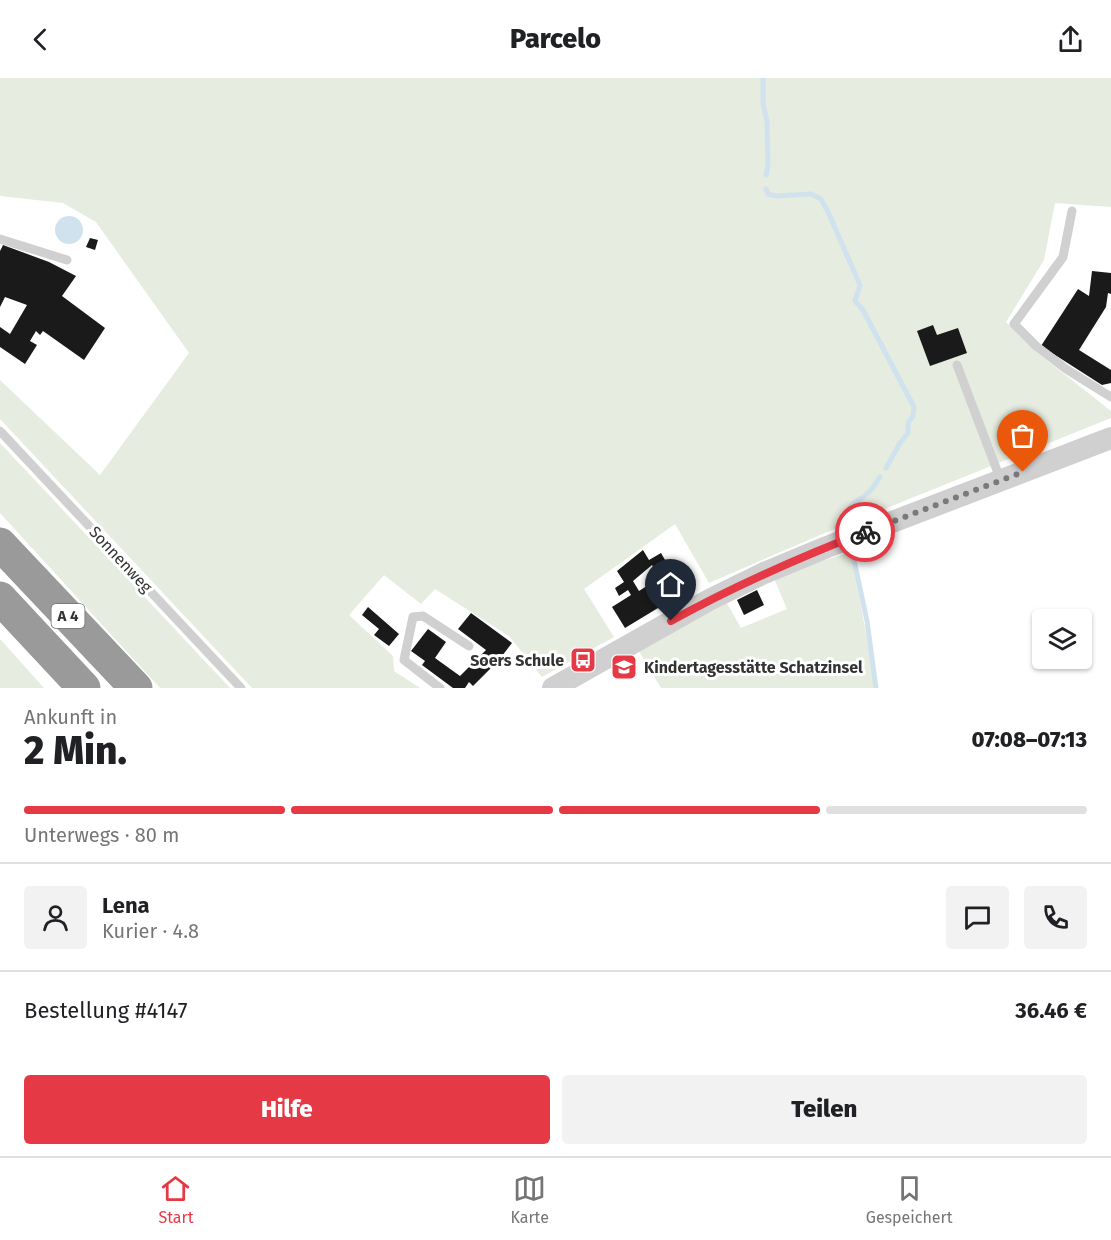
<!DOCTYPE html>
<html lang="de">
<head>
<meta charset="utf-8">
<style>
	body { margin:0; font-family:"Fira Sans",sans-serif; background:#f2f2f2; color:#202124; height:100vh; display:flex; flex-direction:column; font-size:22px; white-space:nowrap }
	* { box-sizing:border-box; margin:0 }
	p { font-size:20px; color:#757577 }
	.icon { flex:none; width:33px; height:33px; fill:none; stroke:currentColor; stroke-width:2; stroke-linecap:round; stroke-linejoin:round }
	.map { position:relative; height:610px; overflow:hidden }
	.panel { display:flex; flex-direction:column; background:#fff; flex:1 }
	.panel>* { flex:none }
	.buttons { position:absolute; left:1032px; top:531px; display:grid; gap:12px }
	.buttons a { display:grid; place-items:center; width:60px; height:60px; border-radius:6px; background:#fff; box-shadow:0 2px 4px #0004; font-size:30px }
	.pin { position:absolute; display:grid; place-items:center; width:51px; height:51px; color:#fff; margin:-62px -26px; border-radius:50% 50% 50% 0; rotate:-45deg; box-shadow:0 0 6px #0007 }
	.pin .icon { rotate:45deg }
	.courier { position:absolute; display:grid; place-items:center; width:60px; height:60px; margin:-30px; border:4px solid #e63946; border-radius:50%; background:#fff; color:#222; box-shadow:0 2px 8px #0007 }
	.head em { font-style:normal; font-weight:800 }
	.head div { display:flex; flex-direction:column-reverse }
	.head { display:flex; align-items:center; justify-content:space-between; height:102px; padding:0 24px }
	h1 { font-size:39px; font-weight:800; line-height:45px }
	.bar { display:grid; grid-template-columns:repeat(4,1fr); gap:9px 6px; align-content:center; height:72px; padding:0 24px }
	.bar i { height:8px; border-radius:4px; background:#e0e0e0 }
	.bar .selected { background:#e63946 }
	.bar p { grid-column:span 4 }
	.line { display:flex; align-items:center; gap:15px; padding:0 24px; border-top:2px solid #e0e0e0 }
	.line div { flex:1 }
	.round { display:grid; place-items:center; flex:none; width:63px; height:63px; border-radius:6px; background:#f2f2f2 }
	.cta { display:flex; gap:12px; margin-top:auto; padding:12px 24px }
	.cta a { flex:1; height:69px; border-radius:6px; background:#e63946; color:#fff; font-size:24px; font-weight:800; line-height:69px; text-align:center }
	.cta a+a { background:#f2f2f2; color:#202124 }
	header { display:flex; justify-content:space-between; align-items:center; height:78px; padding:0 24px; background:#fff; font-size:27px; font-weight:800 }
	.tab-bar { display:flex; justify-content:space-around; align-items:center; height:84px; border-top:2px solid #e0e0e0; background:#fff; font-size:16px; color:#757577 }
	.tab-bar a { display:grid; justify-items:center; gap:3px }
	.tab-bar .selected { color:#e63946 }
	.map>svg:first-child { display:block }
</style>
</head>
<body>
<header><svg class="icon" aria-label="back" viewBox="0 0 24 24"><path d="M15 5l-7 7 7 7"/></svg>Parcelo<svg class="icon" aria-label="share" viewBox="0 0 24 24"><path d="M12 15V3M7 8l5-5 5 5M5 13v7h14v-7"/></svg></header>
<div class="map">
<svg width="1111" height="610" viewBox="0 0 1111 610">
	<rect width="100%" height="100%" fill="#fff"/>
	<g fill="#e6ecdf">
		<polygon points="0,0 1111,0 1111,129 1055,125 1044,182 1006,244 1035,273 1111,333 1111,340 827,454 709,505 675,446 584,511 614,559 542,599 509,558 435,511 421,526 384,497 349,537 393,578 394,593 420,610 252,610 0,341 0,302 100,397 189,275 96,144 63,125 0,118"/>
		<polygon points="0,365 230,610 160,610 0,435"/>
		<polygon points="851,474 876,610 661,610 636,568 724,520 741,550 787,531 773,498"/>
		<polygon points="0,561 44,610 0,610"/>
	</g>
	<circle fill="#cfe2ee" cx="69" cy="152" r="14"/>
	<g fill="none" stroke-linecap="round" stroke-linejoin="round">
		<g stroke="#cfe2ee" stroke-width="5">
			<polyline points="763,0 763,26 767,43 768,87 766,97"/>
			<polyline points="766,111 768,116 776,118 811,116 821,121 828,134 860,207 855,223 863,232 914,329 913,338 908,345 908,355 900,365 886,390"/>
			<path d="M 847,438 C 848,424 863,422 871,412 C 875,408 877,403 880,399"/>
			<polyline points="854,482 867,543 876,610"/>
		</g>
	</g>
	<g fill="#1a1a1a">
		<polygon points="90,160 98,162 95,172 86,169"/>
		<polygon points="3,167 49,184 76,198 62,218 105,250 84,282 43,253 40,257 36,253 30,263 37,267 25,286 0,269 0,249 10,256 27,227 5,219 0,229 0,173"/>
		<polygon points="1092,193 1111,195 1111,216 1108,215 1106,229 1079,272 1111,292 1111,305 1102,307 1041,268 1078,211 1089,218"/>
		<polygon points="933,247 937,257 958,250 967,275 930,288 917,253"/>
		<polygon points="643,472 649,482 661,475 672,494 661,501 652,487 633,503 639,513 650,506 663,527 625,550 612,529 631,517 628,512 619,518 615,510 624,504 617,493"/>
		<polygon points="757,512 764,527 744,537 737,522"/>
		<polygon points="368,529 399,556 389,568 374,557 379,551 362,537"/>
		<polygon points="471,535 512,565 499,582 473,608 469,604 465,610 453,610 422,587 425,583 411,573 428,551 446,564 435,580 460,598 486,572 458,551"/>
	</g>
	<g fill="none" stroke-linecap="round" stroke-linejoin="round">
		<g stroke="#d0d0d0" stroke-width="9">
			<polyline points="1072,133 1063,179 1014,246 1036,268 1066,291 1111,319"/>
			<polyline points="0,161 67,182"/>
			<polyline points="957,287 1001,403"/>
			<polyline points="0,353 241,610"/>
			<polyline points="440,610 404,582 413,539 423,538 469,568"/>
		</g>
		<polyline stroke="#d0d0d0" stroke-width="22" points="553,610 709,522 764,495 827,469 1111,360"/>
		<g stroke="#9a9a9a" stroke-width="33">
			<polyline points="0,466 136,610"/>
			<polyline points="0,520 84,610"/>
		</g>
	</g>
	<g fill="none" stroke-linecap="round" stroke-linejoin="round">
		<polyline stroke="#7a7a7a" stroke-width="6" stroke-dasharray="0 10.8" points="865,454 1023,394"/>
		<path stroke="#e63946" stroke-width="8" d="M 671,543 C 734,508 798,480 865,454"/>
	</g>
	<defs>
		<g id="bus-square" transform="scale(1.35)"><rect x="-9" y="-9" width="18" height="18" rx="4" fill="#e63946" stroke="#fff"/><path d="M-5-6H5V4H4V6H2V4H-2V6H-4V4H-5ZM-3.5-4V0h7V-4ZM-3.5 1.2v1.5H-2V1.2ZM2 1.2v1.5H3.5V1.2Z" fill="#fff"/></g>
		<g id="school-square" transform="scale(1.35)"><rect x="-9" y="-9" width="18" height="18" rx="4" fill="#e63946" stroke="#fff"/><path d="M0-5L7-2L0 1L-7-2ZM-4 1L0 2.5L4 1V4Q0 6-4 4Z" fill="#fff"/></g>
	</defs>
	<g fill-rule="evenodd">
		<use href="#bus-square" x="583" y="582"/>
		<use href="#school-square" x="624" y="589"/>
	</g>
	<g text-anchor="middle" stroke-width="6" stroke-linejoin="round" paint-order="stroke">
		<rect fill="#fff" stroke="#707070" stroke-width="1.5" x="51.5" y="526" width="33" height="24" rx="4.5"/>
		<g font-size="15" font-weight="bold" fill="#333">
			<text x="68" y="543">A 4</text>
		</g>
		<g font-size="16" fill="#333" stroke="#fff">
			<text transform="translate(121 481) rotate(47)" y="6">Sonnenweg</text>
		</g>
		<g font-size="16" font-weight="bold" fill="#333" stroke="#fff" text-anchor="end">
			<text x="564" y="588">Soers Schule</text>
			<text x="644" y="595" text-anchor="start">Kindertagesstätte Schatzinsel</text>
		</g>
	</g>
</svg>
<div class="buttons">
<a><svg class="icon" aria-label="layers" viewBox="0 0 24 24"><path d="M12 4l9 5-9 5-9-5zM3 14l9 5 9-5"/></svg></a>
</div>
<div class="pin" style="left:1023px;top:394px;background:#ea580c"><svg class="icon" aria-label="bag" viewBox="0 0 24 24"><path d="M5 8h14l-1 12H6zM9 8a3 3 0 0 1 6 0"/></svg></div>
<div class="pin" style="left:671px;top:543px;background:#1f2937"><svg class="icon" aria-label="home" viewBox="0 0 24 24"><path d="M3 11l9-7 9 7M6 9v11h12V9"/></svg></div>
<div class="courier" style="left:865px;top:454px"><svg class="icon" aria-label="bike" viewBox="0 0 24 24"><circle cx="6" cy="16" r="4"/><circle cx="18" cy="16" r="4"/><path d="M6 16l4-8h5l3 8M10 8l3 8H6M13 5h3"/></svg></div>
</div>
<section class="panel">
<div class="head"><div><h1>2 Min.</h1><p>Ankunft in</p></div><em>07:08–07:13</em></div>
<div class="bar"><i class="selected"></i><i class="selected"></i><i class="selected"></i><i></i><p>Unterwegs · 80 m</p></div>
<div class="line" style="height:108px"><a class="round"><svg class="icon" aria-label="person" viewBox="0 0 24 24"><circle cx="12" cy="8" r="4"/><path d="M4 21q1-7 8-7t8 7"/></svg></a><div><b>Lena</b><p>Kurier · 4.8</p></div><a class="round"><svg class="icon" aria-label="chat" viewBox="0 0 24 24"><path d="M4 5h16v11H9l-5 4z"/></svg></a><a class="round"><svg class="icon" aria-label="phone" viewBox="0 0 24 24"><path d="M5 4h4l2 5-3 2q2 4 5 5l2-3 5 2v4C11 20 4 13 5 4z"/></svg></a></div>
<div class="line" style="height:78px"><div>Bestellung #4147</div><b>36.46 €</b></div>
<div class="cta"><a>Hilfe</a><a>Teilen</a></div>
</section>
<nav class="tab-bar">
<a class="selected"><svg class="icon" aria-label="home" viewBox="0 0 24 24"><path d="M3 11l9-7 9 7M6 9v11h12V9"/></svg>Start</a>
<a><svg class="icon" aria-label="map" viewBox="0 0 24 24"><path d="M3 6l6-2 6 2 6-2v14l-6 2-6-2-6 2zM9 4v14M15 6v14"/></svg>Karte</a>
<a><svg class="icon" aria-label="saved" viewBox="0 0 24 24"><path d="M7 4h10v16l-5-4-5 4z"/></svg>Gespeichert</a>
</nav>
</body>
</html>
